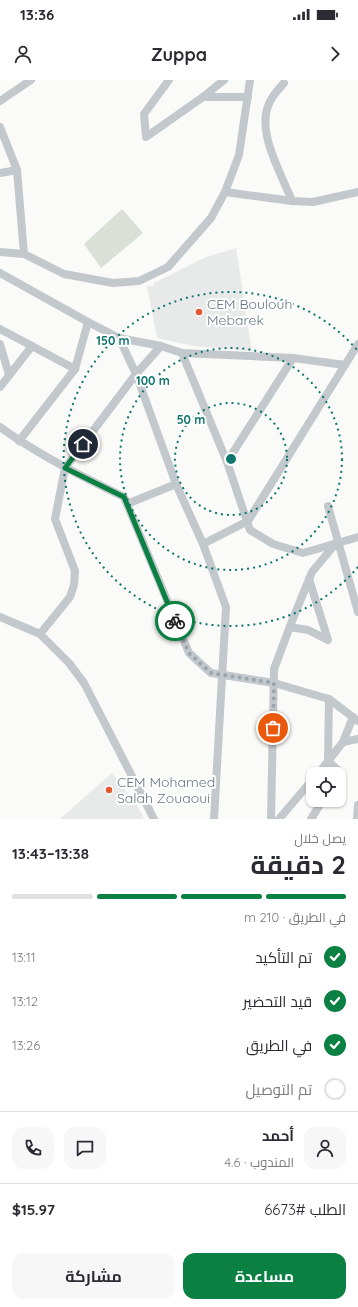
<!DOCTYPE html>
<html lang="ar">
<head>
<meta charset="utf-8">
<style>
	body { margin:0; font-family:Quicksand,Cairo,sans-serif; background:#f7f7f7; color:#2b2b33; direction:rtl; height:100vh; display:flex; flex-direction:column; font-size:15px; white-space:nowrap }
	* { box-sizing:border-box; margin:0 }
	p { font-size:13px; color:#7c7c81 }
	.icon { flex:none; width:22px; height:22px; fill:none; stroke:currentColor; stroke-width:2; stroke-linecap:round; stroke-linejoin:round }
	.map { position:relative; height:739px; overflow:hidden; direction:ltr }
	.sheet { display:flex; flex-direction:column; background:#fff; flex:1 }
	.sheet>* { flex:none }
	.fabs { position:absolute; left:306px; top:687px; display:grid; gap:8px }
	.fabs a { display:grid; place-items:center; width:40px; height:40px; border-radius:8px; background:#fff; box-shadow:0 1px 3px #0004; font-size:20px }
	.pin { position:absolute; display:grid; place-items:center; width:34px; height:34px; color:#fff; margin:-17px; border:2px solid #fff; border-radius:50%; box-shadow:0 1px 4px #0007 }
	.courier { position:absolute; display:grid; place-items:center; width:40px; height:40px; margin:-20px; border:3px solid #0b8043; border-radius:50%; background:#fff; color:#222; box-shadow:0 1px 5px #0007 }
	.head em { font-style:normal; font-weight:700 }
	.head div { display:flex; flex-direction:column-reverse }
	.head { display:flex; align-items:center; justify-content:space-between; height:68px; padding:0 12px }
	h1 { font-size:26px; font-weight:700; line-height:30px }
	.bar { display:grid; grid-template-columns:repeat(4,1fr); gap:6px 4px; align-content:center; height:48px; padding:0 12px }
	.bar i { height:5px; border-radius:3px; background:#e1e1e2 }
	.bar .on { background:#0b8043 }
	.bar p { grid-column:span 4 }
	.line { display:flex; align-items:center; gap:10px; padding:0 12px; border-top:1px solid #e1e1e2 }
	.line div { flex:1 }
	.round { display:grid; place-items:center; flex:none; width:42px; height:42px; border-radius:12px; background:#f7f7f7 }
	ol { padding:0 12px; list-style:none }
	li { display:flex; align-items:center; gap:12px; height:44px }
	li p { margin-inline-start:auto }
	li .icon { padding:4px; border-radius:50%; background:#0b8043; color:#fff; stroke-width:4 }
	li:last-child { color:#7c7c81 }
	li i { width:22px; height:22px; border:2px solid #e1e1e2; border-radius:50% }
	.cta { display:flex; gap:8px; margin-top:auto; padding:8px 12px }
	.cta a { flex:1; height:46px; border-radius:12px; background:#0b8043; color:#fff; font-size:16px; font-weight:700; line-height:46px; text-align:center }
	.cta a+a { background:#f7f7f7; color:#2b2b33 }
	.status { display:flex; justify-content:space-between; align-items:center; height:28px; padding:0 20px; background:#fff; direction:ltr }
	.status svg { height:11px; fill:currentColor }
	header { display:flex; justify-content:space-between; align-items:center; height:52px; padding:0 12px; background:#fff; font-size:18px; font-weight:700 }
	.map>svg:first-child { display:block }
</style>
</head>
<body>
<div class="status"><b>13:36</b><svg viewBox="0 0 49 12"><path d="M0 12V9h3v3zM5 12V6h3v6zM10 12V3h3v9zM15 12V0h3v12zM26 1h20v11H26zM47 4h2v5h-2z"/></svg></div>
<header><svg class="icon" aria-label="forward" viewBox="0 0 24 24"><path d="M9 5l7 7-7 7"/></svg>Zuppa<svg class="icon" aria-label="person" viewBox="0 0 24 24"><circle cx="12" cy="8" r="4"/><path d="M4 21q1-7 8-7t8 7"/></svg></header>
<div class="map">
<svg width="358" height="739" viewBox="0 0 358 739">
	<rect width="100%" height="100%" fill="#fafaf8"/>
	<g fill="#e8e9e9">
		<polygon points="236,168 252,271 193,266 157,258 147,206 154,206 154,203 206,177"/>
		<polygon points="112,693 138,727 144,739 60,739"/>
	</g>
	<polygon fill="#dadfd7" points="122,129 143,153 101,188 84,164"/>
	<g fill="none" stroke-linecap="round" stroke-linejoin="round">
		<g stroke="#c3c8cc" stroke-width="8">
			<polyline points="169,0 144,34 146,57 203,17 224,0"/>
			<path d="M 284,3 C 277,11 270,18 267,29 C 259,57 282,95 292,121"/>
			<polyline points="203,17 248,17"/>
			<polyline points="0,21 31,0"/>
			<polyline points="0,47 17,90 24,174 64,194 113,203 139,201 168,187 211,138 225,112 239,75 250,0"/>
			<polyline points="0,93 17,90"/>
			<polyline points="225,112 292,121 313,122 358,112"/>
			<polyline points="0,172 24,174"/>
			<polyline points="0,193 88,242 119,258 161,266 182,273 293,278 345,285"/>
			<polyline points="0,249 75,289"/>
			<polyline points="119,258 136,294 176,404 203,464 226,527 214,739"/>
			<polyline points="0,264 9,295"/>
			<polyline points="182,273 227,382 250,450 273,464 303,473 358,457"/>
			<polyline points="0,307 32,266"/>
			<path d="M 0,347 C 39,375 81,396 124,417 L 189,573 L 211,593 L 274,603 L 329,619 L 358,641"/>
			<polyline points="19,361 75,289 88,242"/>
			<polyline points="227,382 293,278"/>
			<polyline points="127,424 176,404"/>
			<polyline points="328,426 358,532"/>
			<polyline points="203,464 248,441 358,264"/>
			<polyline points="0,537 40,554 69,583 84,603 154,739"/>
			<polyline points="290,547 308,550 328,560 309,499"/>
			<polyline points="40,554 70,517 74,505 75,491 55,439 65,388 136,294 161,266"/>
			<polyline points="329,619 328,681 340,692 339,694"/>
			<polyline points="343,662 353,637"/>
			<polyline points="318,694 343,662 358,659"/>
			<polyline points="271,739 274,589 292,541 312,492 337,462"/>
			<polyline points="279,739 313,699"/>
			<polyline points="311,739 323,720"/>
			<polyline points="357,739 358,725"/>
		</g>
	</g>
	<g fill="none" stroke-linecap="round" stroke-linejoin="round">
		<polyline stroke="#99a4ac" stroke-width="4" stroke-dasharray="0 7.2" points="175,541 189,573 211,593 274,603 273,648"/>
		<polyline stroke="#0b8043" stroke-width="5" points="83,364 65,388 124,417 175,541"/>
	</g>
	<g fill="none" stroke="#0f766e" stroke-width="2" stroke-dasharray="2 4">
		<circle cx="231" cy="379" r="56"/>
		<circle cx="231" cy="379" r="111"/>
		<path d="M358 487A167 167 0 1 1 358 271"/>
	</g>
	<g fill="#e4572e" stroke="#fff" stroke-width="1.5">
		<circle cx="199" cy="232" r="4"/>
		<circle cx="109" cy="710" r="4"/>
	</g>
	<g text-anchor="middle" stroke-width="4" stroke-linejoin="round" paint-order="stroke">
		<g font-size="14" fill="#657683" stroke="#fff" text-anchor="start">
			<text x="207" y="229">CEM Boulouh<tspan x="207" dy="16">Mebarek</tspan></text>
			<text x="117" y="707">CEM Mohamed<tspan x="117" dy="16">Salah Zouaoui</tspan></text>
		</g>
	</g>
	<circle cx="231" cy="379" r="6" fill="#0f766e" stroke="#fff" stroke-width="2"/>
	<g font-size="12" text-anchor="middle" font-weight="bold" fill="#0f766e" stroke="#fff" stroke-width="4" stroke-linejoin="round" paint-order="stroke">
		<text x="113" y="265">150 m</text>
		<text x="153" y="305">100 m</text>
		<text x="191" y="344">50 m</text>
	</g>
</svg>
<div class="fabs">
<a><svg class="icon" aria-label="locate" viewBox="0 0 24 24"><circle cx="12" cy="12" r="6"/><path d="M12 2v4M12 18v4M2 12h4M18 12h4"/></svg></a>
</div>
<div class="pin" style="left:273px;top:648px;background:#ea580c"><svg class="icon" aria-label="bag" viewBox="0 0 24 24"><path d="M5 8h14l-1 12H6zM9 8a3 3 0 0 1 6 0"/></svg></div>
<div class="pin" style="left:83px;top:364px;background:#1f2937"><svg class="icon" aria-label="home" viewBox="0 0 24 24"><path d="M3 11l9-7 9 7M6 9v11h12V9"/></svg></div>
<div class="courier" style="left:175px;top:541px"><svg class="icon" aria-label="bike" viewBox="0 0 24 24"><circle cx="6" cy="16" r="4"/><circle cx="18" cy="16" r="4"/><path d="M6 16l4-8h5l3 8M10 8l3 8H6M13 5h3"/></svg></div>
</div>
<section class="sheet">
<div class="head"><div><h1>2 دقيقة</h1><p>يصل خلال</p></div><em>13:38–13:43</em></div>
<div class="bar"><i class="on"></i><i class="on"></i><i class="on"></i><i></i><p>في الطريق · 210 m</p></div>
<ol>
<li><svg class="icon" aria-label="check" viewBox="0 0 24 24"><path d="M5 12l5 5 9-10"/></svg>تم التأكيد<p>13:11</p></li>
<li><svg class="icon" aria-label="check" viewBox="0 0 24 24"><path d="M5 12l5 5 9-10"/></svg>قيد التحضير<p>13:12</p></li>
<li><svg class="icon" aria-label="check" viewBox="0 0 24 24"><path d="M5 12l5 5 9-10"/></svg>في الطريق<p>13:26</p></li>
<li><i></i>تم التوصيل</li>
</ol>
<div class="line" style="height:72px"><a class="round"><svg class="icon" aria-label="person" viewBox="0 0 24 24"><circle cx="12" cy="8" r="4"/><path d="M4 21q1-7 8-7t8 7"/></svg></a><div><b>أحمد</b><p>المندوب · 4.6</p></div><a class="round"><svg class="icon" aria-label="chat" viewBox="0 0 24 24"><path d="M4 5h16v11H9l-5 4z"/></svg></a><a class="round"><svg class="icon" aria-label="phone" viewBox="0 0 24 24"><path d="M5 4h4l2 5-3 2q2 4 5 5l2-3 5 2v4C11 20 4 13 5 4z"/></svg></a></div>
<div class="line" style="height:52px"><div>الطلب #6673</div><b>$15.97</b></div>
<div class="cta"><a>مساعدة</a><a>مشاركة</a></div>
</section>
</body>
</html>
